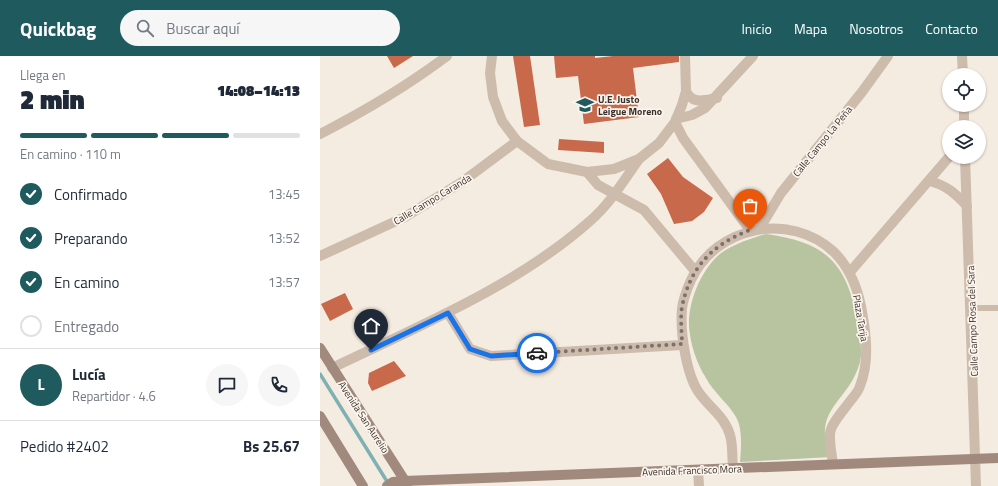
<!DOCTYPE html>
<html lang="es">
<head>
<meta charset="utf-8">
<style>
	body { margin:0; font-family:"Titillium Web",sans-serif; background:#f6f6f7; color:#1f2937; height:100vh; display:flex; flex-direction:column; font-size:15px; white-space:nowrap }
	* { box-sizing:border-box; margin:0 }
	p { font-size:13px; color:#747a83 }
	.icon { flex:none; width:22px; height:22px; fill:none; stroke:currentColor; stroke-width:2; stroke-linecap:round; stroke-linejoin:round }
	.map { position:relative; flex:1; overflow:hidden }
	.drawer { display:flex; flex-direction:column; background:#fff; width:320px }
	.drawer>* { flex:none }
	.controls { position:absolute; left:622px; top:12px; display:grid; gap:8px }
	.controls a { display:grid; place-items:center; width:44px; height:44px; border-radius:50%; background:#fff; box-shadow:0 1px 3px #0004; font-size:20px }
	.pin { position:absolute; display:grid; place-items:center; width:34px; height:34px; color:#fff; margin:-41px -17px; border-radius:50% 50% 50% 0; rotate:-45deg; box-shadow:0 0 4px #0007 }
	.pin .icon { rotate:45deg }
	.courier { position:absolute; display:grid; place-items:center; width:40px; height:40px; margin:-20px; border:3px solid #1a73e8; border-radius:50%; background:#fff; color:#222; box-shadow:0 1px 5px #0007 }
	.summary em { font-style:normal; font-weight:800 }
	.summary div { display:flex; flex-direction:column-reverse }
	.summary { display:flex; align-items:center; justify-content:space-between; height:68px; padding:0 20px }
	h1 { font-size:26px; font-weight:800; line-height:30px }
	.bar { display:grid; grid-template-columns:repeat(4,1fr); gap:6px 4px; align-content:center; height:48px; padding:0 20px }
	.bar i { height:5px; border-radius:3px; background:#e0e1e3 }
	.bar .current { background:#1f5a5e }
	.bar p { grid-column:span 4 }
	.line { display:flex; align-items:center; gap:10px; padding:0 20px; border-top:1px solid #e0e1e3 }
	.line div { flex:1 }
	.round { display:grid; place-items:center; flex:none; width:42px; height:42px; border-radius:21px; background:#f6f6f7 }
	ol { padding:0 20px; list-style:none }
	li { display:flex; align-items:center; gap:12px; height:44px }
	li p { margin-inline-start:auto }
	li .icon { padding:4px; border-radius:50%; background:#1f5a5e; color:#fff; stroke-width:4 }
	li:last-child { color:#747a83 }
	li i { width:22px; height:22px; border:2px solid #e0e1e3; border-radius:50% }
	header { display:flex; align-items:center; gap:24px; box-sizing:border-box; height:56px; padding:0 20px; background:#1f5a5e; color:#fff }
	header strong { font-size:19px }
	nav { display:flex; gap:22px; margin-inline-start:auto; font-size:14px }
	.search { width:280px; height:36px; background:#f6f6f7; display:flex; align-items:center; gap:10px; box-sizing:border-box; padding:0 14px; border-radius:22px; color:#747a83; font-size:15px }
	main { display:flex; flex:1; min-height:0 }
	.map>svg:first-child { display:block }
</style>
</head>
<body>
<header>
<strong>Quickbag</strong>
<div class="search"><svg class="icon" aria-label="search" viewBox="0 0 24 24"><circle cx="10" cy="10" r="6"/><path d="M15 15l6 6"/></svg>Buscar aquí</div>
<nav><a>Inicio</a><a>Mapa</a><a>Nosotros</a><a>Contacto</a></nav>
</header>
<main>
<section class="drawer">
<div class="summary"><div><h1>2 min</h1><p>Llega en</p></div><em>14:08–14:13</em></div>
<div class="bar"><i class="current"></i><i class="current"></i><i class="current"></i><i></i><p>En camino · 110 m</p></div>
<ol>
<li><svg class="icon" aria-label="check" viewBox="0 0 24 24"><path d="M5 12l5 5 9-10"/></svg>Confirmado<p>13:45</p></li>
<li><svg class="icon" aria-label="check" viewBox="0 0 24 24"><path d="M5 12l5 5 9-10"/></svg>Preparando<p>13:52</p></li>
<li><svg class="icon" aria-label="check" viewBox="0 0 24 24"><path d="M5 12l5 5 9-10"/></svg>En camino<p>13:57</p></li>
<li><i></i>Entregado</li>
</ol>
<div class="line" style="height:72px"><b class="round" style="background:#1f5a5e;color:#fff">L</b><div><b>Lucía</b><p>Repartidor · 4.6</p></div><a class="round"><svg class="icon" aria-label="chat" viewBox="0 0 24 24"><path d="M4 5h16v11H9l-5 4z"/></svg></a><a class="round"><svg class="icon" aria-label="phone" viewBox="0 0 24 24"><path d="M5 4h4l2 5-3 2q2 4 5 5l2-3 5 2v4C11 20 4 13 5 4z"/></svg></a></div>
<div class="line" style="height:52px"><div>Pedido #2402</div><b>Bs 25.67</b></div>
</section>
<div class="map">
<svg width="678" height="430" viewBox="0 0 678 430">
	<rect width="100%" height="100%" fill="#f4ebe1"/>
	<path fill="#b8c4a0" d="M 446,178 C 504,186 526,205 537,263 C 539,276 543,293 540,306 C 529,347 490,353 511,401 L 420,406 C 421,393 423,373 416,361 C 408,347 394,337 386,322 C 377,308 370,288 369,270 C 368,245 382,210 404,195 C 417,187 432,182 446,178 Z"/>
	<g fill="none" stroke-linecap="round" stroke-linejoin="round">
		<polyline stroke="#7fb0b2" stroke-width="3.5" points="0,318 68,427"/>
	</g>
	<g fill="#c8694b">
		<polygon points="67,0 93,0 74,12"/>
		<polygon points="193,0 210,0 220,69 204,71"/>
		<polygon points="234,0 275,0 275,2 293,0 359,0 359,6 313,12 319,61 264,68 258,20 236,22"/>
		<polygon points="239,83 284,86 284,97 238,94"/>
		<polygon points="348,102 363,121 393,142 384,156 372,165 354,168 341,138 327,118"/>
		<polygon points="25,237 33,253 10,265 1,248"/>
		<polygon points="74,305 86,320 52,335 48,327 49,317"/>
	</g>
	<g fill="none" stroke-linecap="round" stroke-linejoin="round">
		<polyline stroke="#cdbbac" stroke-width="6" points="651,252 678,252"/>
		<g stroke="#cdbbac" stroke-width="10">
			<polyline points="172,0 170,17 173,41 182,65 197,85 228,108 267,116 294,113 319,103 339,87 355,66 362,49 366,35 365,0"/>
			<polyline points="642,0 643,19"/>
			<path d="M 366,35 C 372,49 385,44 397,42"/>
			<polyline points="644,49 644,71"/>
			<polyline points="356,63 372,59 385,52 433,0"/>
			<polyline points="355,66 363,82 430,174"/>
			<path d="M 0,78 C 45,55 87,30 127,0"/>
			<polyline points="645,101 656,430"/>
			<polyline points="267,116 278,129 324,154 375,215"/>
			<path d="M 609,125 C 626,129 635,137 647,150"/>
			<polyline points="440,172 461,137 542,36 568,0"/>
			<polyline points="0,200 85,161 142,126 197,85"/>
			<polyline points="530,216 629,101"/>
			<polyline points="128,257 150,293 171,300 362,289"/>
			<path d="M 12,312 C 99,270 197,230 270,165 C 290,148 304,124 319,103"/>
			<path d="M 413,412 C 412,402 413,389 410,379 C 405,361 390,352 380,338 C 366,320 360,275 362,253 C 363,243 367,233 371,224 C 396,170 470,155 514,196 C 528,210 537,231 541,250 C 546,276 550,305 540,330 C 538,337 532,342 528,348 C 506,376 508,373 513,408"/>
			<polyline points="378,414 379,430"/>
		</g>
		<g stroke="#a18a7d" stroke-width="10">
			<polyline points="0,292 87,428"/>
			<polyline points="0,360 43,430"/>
			<polyline points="67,430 73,426 84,425 678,402"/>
		</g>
	</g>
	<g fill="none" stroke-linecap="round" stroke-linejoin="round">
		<path stroke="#7c716b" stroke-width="4" stroke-dasharray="0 7.2" d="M 217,297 L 362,288 C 362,277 360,263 362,251 C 370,211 393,188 430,174"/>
		<polyline stroke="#1a73e8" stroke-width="5" points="51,294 128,257 150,293 171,300 217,297"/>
	</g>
	<defs>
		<g id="school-bare" transform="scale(1.38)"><path d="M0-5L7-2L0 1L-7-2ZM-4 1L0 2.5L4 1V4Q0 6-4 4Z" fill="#1f5a5e" stroke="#fbf5ee" stroke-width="2.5" paint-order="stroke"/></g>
	</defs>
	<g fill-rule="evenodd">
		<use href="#school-bare" x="265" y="49"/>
	</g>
	<g text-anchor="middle" stroke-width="3.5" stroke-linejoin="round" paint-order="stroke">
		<g font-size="10" font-weight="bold" fill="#3b302b" stroke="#fbf5ee" text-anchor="start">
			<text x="278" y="47">U.E. Justo<tspan x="278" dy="12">Leigue Moreno</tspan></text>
		</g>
		<g font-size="10" fill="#3b302b" stroke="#fbf5ee">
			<text transform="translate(502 85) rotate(-51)" y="4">Calle Campo La Peña</text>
			<text transform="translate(112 143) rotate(-31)" y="4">Calle Campo Caranda</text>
			<text transform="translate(541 262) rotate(80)" y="4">Plaza Tarija</text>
			<text transform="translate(652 265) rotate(-92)" y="4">Calle Campo Rosa del Sara</text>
			<text transform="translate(44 361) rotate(57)" y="4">Avenida San Aurelio</text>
			<text transform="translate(372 414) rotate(-2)" y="4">Avenida Francisco Mora</text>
		</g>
	</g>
</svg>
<div class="controls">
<a><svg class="icon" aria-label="locate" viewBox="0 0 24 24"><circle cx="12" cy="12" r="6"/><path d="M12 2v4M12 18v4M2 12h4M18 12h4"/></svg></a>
<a><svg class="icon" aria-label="layers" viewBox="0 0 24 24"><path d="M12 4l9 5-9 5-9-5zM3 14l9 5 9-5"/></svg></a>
</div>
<div class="pin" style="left:430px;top:174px;background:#ea580c"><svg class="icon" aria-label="bag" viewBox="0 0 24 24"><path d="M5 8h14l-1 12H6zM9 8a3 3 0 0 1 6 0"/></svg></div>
<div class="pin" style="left:51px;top:294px;background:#1f2937"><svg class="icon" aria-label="home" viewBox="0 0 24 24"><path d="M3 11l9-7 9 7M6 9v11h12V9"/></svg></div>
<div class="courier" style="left:217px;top:297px"><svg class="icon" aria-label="car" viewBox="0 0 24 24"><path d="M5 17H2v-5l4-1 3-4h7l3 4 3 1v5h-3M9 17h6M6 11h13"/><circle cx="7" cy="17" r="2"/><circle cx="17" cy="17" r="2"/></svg></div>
</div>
</main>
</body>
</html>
